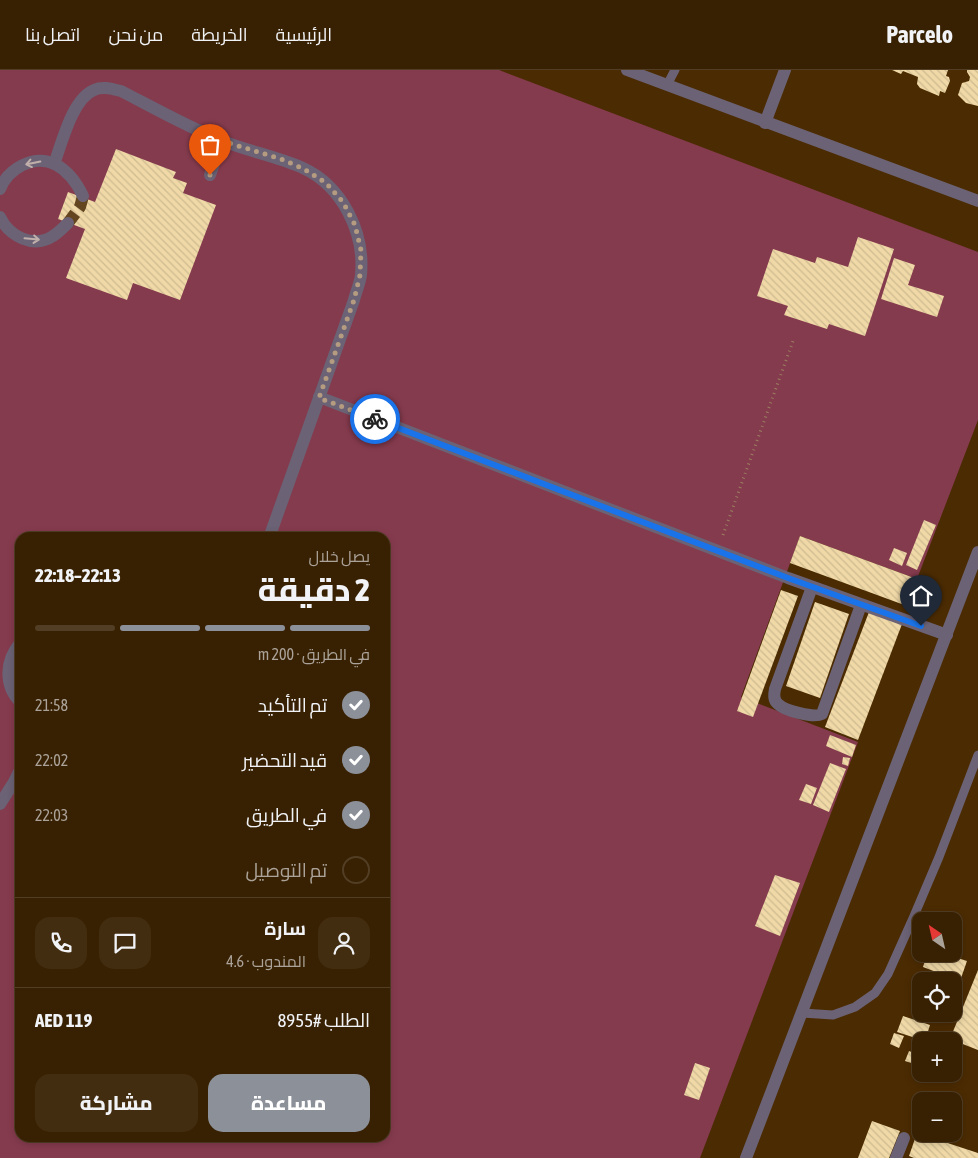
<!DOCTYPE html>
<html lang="ar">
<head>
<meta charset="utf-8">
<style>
	body { margin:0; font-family:"Asap Condensed",Cairo,sans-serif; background:#432d11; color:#f1f3f6; direction:rtl; height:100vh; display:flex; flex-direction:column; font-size:19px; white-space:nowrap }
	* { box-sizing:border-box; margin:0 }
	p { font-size:16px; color:#aba399 }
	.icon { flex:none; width:28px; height:28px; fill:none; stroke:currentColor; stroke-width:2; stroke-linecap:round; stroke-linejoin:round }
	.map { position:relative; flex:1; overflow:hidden; direction:ltr }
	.side { position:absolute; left:15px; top:462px; width:375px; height:610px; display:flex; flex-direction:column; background:#382002; border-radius:15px; box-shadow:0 2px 8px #0003,0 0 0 1px #523e24; direction:rtl }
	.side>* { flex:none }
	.needle { width:32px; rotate:326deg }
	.buttons { position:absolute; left:912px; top:842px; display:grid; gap:10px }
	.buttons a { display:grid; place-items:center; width:50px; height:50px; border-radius:10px; background:#382002; box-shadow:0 2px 8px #0003,0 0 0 1px #523e24; font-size:25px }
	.pin { position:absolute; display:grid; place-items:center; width:42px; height:42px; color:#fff; margin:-51px -21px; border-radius:50% 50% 50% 0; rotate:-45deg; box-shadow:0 0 5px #0007 }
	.pin .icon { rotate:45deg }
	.courier { position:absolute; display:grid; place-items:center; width:50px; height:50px; margin:-25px; border:4px solid #1a73e8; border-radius:50%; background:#fff; color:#222; box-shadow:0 1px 6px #0007 }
	.headline em { font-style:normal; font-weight:800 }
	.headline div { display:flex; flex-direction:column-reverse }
	.headline { display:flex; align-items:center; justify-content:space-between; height:85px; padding:0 20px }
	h1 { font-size:32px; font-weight:800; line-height:38px }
	.bar { display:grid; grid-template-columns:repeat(4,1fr); gap:8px 5px; align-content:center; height:60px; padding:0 20px }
	.bar i { height:6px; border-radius:4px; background:#523e24 }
	.bar .on { background:#8c9099 }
	.bar p { grid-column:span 4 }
	.line { display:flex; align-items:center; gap:12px; padding:0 20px; border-top:1px solid #523e24 }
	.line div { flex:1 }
	.round { display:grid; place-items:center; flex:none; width:52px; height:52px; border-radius:15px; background:#432d11 }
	ol { padding:0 20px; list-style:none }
	li { display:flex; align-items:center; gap:15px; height:55px }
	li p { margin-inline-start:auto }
	li .icon { padding:5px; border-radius:50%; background:#8c9099; color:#fff; stroke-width:4 }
	li:last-child { color:#aba399 }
	li i { width:28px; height:28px; border:2px solid #523e24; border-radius:50% }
	.cta { display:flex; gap:10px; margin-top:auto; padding:10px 20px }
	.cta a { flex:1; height:58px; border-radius:15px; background:#8c9099; color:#fff; font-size:20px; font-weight:800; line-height:58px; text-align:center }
	.cta a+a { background:#432d11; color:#f1f3f6 }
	header { display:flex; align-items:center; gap:30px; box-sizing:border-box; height:70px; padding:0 25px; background:#382002; border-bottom:1px solid #523e24 }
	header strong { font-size:24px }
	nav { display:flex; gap:28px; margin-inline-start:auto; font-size:18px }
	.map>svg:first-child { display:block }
</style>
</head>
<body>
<header>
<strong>Parcelo</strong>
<nav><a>الرئيسية</a><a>الخريطة</a><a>من نحن</a><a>اتصل بنا</a></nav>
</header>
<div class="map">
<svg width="978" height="1088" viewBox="0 0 978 1088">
	<defs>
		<pattern id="building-back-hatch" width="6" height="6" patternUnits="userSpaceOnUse" patternTransform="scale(1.25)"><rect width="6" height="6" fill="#f0d9a7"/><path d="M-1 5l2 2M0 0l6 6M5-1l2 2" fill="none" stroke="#cebb91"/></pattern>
	</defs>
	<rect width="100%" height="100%" fill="#4b2b02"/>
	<path fill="#853b4e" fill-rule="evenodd" d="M 0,0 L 499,0 L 978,182 L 978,350 L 917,509 L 800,466 L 741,627 L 858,672 L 700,1088 L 0,1088 ZM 20,468 L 385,468 L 385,1068 L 20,1068 Z"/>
	<g fill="url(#building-back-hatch)">
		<polygon points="892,0 948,0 946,6 949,7 950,11 945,23 940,21 939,26 920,18 917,14 918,7 903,1 901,4"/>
		<polygon points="967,0 978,0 978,36 966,33 958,25 962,13 969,11 970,7 967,2"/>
		<polygon points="116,79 176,102 173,108 187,113 183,123 216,135 180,230 133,213 127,230 66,208 85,159 58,149 68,122 95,132"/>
		<polygon points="858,167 894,179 865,266 829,254 827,259 784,245 788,236 757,226 773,179 815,193 817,187 848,197"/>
		<polygon points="894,188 915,195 908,215 944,226 937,247 881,229"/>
		<polygon points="924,450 936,455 917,500 906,495"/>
		<polygon points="800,466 917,509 907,536 790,493"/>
		<polygon points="894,478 907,483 902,496 889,490"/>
		<polygon points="781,520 798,526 753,647 737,641"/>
		<polygon points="915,526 924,529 921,537 912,534"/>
		<polygon points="815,532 849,544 820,628 786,616"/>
		<polygon points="869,542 902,554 858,670 825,657"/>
		<polygon points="830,665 856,675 852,687 826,676"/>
		<polygon points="843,687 850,688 848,696 842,694"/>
		<polygon points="830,693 846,699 829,742 813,735"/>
		<polygon points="806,714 817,718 811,734 799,730"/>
		<polygon points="775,805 800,813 780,866 755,856"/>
		<polygon points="927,884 945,884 967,891 960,911 923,897"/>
		<polygon points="978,900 978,980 950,969"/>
		<polygon points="920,904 939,911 921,911 921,922 914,919"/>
		<polygon points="903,946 930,955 925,971 897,962"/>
		<polygon points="894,963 904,966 899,978 890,974"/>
		<polygon points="909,981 921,986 921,996 905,991"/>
		<polygon points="695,993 710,998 699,1030 684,1025"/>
		<polygon points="872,1051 900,1061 889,1088 858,1088"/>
		<polygon points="917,1063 978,1083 978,1088 914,1088 909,1086"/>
	</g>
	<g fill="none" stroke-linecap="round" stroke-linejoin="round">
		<polyline stroke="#63451f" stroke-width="12" stroke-dasharray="12 6" stroke-linecap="butt" points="68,153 80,137 83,126"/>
		<polyline stroke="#9a7f60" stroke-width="3" stroke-dasharray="1 4" stroke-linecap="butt" points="723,465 793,271"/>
		<g stroke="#6b6275" stroke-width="9">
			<polyline points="667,15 675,0"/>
			<polyline points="802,943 833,945 855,937 875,923 888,904 914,846 939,787 978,685"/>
		</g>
		<g stroke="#6b6275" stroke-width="12">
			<polyline points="627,0 978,131"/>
			<polyline points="765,53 785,0"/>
			<path d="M 54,94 C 62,73 72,29 94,20 C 103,16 112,19 121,21 C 154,38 186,56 220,70 C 247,81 276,86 303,98 C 342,116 365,162 361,205 C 360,213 356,222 354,230 L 269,468"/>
			<polyline points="210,105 222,71"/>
			<path d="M 0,119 C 8,99 33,84 55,94 C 68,101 77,113 83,126"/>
			<path d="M 0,147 C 9,166 33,179 53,166 C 58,163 63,158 68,153"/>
			<polyline points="319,327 788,508 947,565"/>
			<path d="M 812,517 L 775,619 C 774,624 773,630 778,634 C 785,641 814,648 822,644 L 861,535"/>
			<path d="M 20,573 C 5,591 4,615 20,632"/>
			<polyline points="0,734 14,712 20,700"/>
			<polyline points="746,1088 978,482"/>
			<polyline points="896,1088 904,1068"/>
		</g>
	</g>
	<defs><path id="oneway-shaft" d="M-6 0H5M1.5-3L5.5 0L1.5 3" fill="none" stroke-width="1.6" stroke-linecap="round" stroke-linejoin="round" transform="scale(1.25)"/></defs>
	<g stroke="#c0afaa">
		<use href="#oneway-shaft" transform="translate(33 93) rotate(169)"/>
		<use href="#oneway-shaft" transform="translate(32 169) rotate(5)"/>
	</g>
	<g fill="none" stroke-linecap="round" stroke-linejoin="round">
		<polyline stroke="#b59c81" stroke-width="5" stroke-dasharray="0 9" points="210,105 222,71 281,89 304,99 326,113 343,132 355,155 361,180 360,205 354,230 319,328 375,349"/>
		<polyline stroke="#1a73e8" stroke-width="6" points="375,349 788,508 921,556"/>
	</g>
</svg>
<div class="buttons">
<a><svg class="needle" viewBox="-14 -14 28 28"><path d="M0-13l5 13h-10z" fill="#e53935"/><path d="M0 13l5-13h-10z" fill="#aba399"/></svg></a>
<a><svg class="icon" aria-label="locate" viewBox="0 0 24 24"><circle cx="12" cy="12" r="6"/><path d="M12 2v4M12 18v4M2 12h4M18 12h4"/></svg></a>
<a>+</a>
<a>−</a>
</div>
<div class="pin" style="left:210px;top:105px;background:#ea580c"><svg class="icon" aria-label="bag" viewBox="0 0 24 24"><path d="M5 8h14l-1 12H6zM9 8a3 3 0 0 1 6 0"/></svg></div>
<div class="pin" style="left:921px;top:556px;background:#1f2937"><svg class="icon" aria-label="home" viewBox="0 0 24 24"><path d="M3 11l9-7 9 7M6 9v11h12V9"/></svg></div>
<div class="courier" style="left:375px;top:349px"><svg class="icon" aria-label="bike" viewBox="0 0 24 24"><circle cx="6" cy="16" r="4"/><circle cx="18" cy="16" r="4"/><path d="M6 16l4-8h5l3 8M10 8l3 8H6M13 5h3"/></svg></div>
<section class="side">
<div class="headline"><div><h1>2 دقيقة</h1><p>يصل خلال</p></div><em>22:13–22:18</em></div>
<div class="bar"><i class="on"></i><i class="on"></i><i class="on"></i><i></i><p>في الطريق · 200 m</p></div>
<ol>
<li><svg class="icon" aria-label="check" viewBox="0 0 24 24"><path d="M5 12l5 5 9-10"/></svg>تم التأكيد<p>21:58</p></li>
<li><svg class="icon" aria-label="check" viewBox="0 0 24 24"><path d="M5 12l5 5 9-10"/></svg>قيد التحضير<p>22:02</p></li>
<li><svg class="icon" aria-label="check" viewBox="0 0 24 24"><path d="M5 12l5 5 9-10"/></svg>في الطريق<p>22:03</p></li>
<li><i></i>تم التوصيل</li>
</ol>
<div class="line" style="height:90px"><a class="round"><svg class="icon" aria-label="person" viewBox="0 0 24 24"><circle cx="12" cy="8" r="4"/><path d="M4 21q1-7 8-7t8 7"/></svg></a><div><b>سارة</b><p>المندوب · 4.6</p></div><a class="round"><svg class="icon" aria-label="chat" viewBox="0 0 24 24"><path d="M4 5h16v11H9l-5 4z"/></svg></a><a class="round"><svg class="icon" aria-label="phone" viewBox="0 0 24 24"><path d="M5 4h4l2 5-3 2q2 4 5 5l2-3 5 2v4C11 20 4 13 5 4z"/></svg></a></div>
<div class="line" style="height:65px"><div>الطلب #8955</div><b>AED 119</b></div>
<div class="cta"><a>مساعدة</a><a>مشاركة</a></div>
</section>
</div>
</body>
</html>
